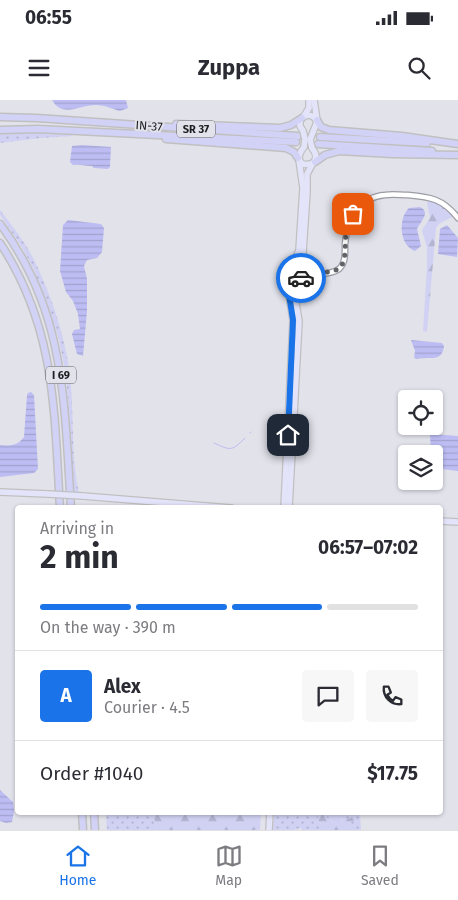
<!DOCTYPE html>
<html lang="en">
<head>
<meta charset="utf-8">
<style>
	body { margin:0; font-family:"Fira Sans",sans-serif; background:#f7f7f7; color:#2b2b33; height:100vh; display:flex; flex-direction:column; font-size:19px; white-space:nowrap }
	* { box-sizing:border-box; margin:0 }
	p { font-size:16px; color:#7c7c81 }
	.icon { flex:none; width:28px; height:28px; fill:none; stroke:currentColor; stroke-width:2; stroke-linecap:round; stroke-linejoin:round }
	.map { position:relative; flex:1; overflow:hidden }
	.side { position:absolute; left:15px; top:405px; width:428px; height:310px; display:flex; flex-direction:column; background:#fff; border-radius:5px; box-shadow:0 1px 4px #0004 }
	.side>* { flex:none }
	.fabs { position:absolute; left:398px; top:290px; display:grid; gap:10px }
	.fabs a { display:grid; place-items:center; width:45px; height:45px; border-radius:5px; background:#fff; box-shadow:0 1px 4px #0004; font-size:25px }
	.pin { position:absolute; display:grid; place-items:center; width:42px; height:42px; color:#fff; margin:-21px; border-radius:10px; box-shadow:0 2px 8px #0006 }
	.courier { position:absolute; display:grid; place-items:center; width:50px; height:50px; margin:-25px; border:4px solid #1a73e8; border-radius:50%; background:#fff; color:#222; box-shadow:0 1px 6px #0007 }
	.head em { font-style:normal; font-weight:700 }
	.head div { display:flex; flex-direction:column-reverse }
	.head { display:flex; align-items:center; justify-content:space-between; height:85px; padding:0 25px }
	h1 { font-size:32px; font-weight:700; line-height:38px }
	.bar { display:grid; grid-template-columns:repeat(4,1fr); gap:8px 5px; align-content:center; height:60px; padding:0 25px }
	.bar i { height:6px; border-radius:4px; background:#e1e1e2 }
	.bar .selected { background:#1a73e8 }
	.bar p { grid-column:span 4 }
	.line { display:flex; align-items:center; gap:12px; padding:0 25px; border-top:1px solid #e1e1e2 }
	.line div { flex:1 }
	.round { display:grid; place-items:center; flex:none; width:52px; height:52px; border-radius:5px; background:#f7f7f7 }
	.status { display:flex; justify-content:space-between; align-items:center; height:35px; padding:0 25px; background:#fff; direction:ltr }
	.status svg { height:14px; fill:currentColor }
	header { display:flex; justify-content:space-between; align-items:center; height:65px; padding:0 25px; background:#fff; font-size:22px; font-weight:700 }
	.menu { display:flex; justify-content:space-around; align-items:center; height:70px; border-top:1px solid #e1e1e2; background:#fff; font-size:14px; color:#7c7c81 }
	.menu a { display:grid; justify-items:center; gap:2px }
	.menu .selected { color:#1a73e8 }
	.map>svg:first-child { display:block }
</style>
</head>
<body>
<div class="status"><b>06:55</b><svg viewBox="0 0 49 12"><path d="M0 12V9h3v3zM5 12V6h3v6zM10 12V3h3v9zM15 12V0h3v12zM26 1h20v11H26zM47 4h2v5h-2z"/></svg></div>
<header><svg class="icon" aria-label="menu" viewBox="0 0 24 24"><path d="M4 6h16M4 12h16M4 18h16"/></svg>Zuppa<svg class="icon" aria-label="search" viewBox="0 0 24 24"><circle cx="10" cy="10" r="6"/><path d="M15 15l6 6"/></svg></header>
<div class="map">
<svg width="458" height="730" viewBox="0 0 458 730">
	<defs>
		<pattern id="grass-dots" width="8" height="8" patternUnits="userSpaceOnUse" patternTransform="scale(1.25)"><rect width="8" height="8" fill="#d1d2f3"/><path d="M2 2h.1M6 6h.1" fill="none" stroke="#b3b4d0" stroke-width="1.8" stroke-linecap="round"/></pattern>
		<pattern id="forest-firs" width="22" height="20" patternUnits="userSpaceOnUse" patternTransform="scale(1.25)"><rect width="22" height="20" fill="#d1d2f3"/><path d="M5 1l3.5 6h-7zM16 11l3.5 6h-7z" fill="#b3b4d0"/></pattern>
		<pattern id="water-rules" width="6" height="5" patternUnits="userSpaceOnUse" patternTransform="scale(1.25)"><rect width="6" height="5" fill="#bdbdf3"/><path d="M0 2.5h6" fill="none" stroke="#a2a2d0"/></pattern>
	</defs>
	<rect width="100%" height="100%" fill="#e2e2eb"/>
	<g fill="url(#grass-dots)">
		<polygon points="14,32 67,34 73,36 41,38 0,43 0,33"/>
		<path d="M 0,110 C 13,127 27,144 36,164 C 51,195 64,234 69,268 C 75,310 70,352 79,394 L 74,393 L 66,274 L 58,236 L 34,170 L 21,146 L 0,115 Z"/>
		<polygon points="106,713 152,713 156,724 155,730 107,730"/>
		<polygon points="274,713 360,713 361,730 349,730 348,726 351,719 343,721 342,718 330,720 317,719 325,730 302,730 301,728 294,730 273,730"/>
	</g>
	<g fill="url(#forest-firs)">
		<polygon points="429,99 443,105 454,116 439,124 436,128 427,232 423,231 427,166 427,148 422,130 430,118 427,103"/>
		<polygon points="152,713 261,713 260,730 155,730 156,724"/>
		<polygon points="337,713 343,721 355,716 356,717 355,720 349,723 349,730 325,730 317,719 319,715 324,715 330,720 332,716"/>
	</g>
	<g fill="url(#water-rules)">
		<path d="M 52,0 L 126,0 L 128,8 L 120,11 C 113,9 104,5 97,5 C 81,4 63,19 52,0 Z"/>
		<path d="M 82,45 L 111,47 L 110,67 L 108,69 L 94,68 L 92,66 C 86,66 80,64 73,65 L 70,62 L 72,46 Z"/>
		<path d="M 420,107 C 431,112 421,121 417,129 L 421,146 L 415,151 C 399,145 398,118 409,108 Z"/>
		<polygon points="68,120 101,124 104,128 102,152 97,158 87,160 84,166 87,179 87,211 83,256 77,254 72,234 74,230 80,229 78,214 73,201 66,192 60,171 63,125"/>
		<polygon points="447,125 458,138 457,157 438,154 440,129"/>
		<path d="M 411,240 L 442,243 L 444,246 C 442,263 430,256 417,259 L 414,258 L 415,251 Z"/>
		<path d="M 31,292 L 34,295 L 38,369 L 34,373 L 0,377 L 0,345 C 11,346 17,346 24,337 L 27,295 L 28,293 Z"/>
		<polygon points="430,334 458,336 458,371 434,368 434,354 431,354"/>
		<polygon points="0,690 13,702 14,711 12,722 6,723 0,721"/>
	</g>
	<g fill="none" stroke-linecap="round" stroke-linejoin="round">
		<g stroke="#bdbdf3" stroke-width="1">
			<polyline points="250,333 251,332"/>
			<path d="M 214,343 C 231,351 232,351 245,338"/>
		</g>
		<g stroke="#9c9ca4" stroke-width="7">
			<g id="minor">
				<polyline points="303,168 309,172 318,172"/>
				<path d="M 302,177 C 311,176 333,174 339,169 C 346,163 345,152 345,144 C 347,120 359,97 385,95 C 392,94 400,95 408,95 C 431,97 443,99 458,118"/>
			</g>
		</g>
		<g stroke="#c0c0c1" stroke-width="8">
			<g id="major">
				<polyline points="314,0 317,20"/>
				<polyline points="304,16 309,8 309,0"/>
				<path d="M 303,31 L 300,26 L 300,20 C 306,13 314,14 317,22 L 313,32"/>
				<path d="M 304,47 C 295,58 299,68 313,63 C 318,58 316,53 312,48"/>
				<circle cx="294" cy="171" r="10"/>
				<polyline points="290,163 296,157 299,150 303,88 299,60"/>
				<polyline points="302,167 307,92 307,74 313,63"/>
				<polyline points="0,392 48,394"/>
				<polyline points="83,396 231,408"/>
				<polyline points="284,408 293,220 286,176"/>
				<polyline points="289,408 299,221 294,192 300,179"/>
				<polyline points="440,421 458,422"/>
				<polyline points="269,730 270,712"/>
			</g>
		</g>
		<g stroke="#c0c0c1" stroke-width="9">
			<g id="highway">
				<polyline points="0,17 37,18 298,36"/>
				<polyline points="317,20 321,27 329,30 402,36 458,44"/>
				<polyline points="176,24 280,28 291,25 302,18"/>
				<polyline points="0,30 38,29 296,42"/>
				<polyline points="320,37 427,43"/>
				<polyline points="166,39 286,48 294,52 298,58"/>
				<polyline points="318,44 432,51"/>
				<polyline points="315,62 325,55 339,51 392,54 458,55"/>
				<path d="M 0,124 C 66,212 64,303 71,408"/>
				<path d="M 0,143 C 56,228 54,310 60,408"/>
				<polyline points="82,712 83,730"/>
				<polyline points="94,712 95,730"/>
			</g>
		</g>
		<use href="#minor" stroke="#fff" stroke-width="4.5"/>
		<use href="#major" stroke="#e3e4fa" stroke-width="5.5"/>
		<use href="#highway" stroke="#d1d2f6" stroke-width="6"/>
		<g stroke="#c0c0c1" stroke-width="8" stroke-linecap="butt">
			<g id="major-bridge">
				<polyline points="303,31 305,39 304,47"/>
				<polyline points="312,48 310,40 313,32"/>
				<polyline points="48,394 83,396"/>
			</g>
		</g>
		<use href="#major-bridge" stroke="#e3e4fa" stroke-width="5.5"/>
	</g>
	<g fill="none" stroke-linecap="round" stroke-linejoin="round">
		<path stroke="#626368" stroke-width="5" stroke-dasharray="0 9" d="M 301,178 L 304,173 L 303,168 C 309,172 315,172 322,172 C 353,174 342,148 347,129 C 348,124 350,119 353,114"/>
		<path stroke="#1a73e8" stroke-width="6" d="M 288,335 L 293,220 L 286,176 C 290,182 296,182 301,178"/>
	</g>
	<g text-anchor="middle" stroke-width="4" stroke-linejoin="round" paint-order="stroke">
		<g fill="#e2e2eb" stroke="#58595e" stroke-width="1">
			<rect x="177" y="20.5" width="38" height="17" rx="4"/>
			<rect x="46" y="266.5" width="30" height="17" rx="4"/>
		</g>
		<g font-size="11" font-weight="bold" fill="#1d1e21">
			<text x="196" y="33">SR 37</text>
			<text x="61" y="279">I 69</text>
		</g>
		<g font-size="12" fill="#1d1e21" stroke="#e2e2eb">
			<text transform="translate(149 26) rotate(4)" y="4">IN-37</text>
		</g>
	</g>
</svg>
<div class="fabs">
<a><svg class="icon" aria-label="locate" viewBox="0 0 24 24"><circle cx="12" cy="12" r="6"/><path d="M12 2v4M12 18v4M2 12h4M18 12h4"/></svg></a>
<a><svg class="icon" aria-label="layers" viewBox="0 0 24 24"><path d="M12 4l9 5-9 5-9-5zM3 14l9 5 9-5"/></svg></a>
</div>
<div class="pin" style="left:353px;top:114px;background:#ea580c"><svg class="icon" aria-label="bag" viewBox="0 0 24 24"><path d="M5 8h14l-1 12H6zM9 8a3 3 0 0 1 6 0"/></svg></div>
<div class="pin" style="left:288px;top:335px;background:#1f2937"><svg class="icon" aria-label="home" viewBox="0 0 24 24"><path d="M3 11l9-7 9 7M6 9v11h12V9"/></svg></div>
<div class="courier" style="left:301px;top:178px"><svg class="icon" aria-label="car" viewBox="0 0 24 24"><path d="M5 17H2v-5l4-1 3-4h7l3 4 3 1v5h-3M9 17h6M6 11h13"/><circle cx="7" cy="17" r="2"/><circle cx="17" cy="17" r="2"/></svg></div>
<section class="side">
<div class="head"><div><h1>2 min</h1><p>Arriving in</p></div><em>06:57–07:02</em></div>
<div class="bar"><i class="selected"></i><i class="selected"></i><i class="selected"></i><i></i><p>On the way · 390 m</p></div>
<div class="line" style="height:90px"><b class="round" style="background:#1a73e8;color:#fff">A</b><div><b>Alex</b><p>Courier · 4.5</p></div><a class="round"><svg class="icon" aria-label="chat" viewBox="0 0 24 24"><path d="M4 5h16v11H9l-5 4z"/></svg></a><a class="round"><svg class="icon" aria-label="phone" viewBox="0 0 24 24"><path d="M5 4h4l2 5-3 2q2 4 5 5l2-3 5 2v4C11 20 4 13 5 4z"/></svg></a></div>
<div class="line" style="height:65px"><div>Order #1040</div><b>$17.75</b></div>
</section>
</div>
<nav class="menu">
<a class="selected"><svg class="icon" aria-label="home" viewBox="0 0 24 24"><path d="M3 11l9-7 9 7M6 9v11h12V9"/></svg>Home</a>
<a><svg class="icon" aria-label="map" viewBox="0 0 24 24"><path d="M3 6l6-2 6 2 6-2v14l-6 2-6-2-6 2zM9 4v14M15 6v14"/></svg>Map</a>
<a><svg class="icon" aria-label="saved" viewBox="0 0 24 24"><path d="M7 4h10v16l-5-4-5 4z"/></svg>Saved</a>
</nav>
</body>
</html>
